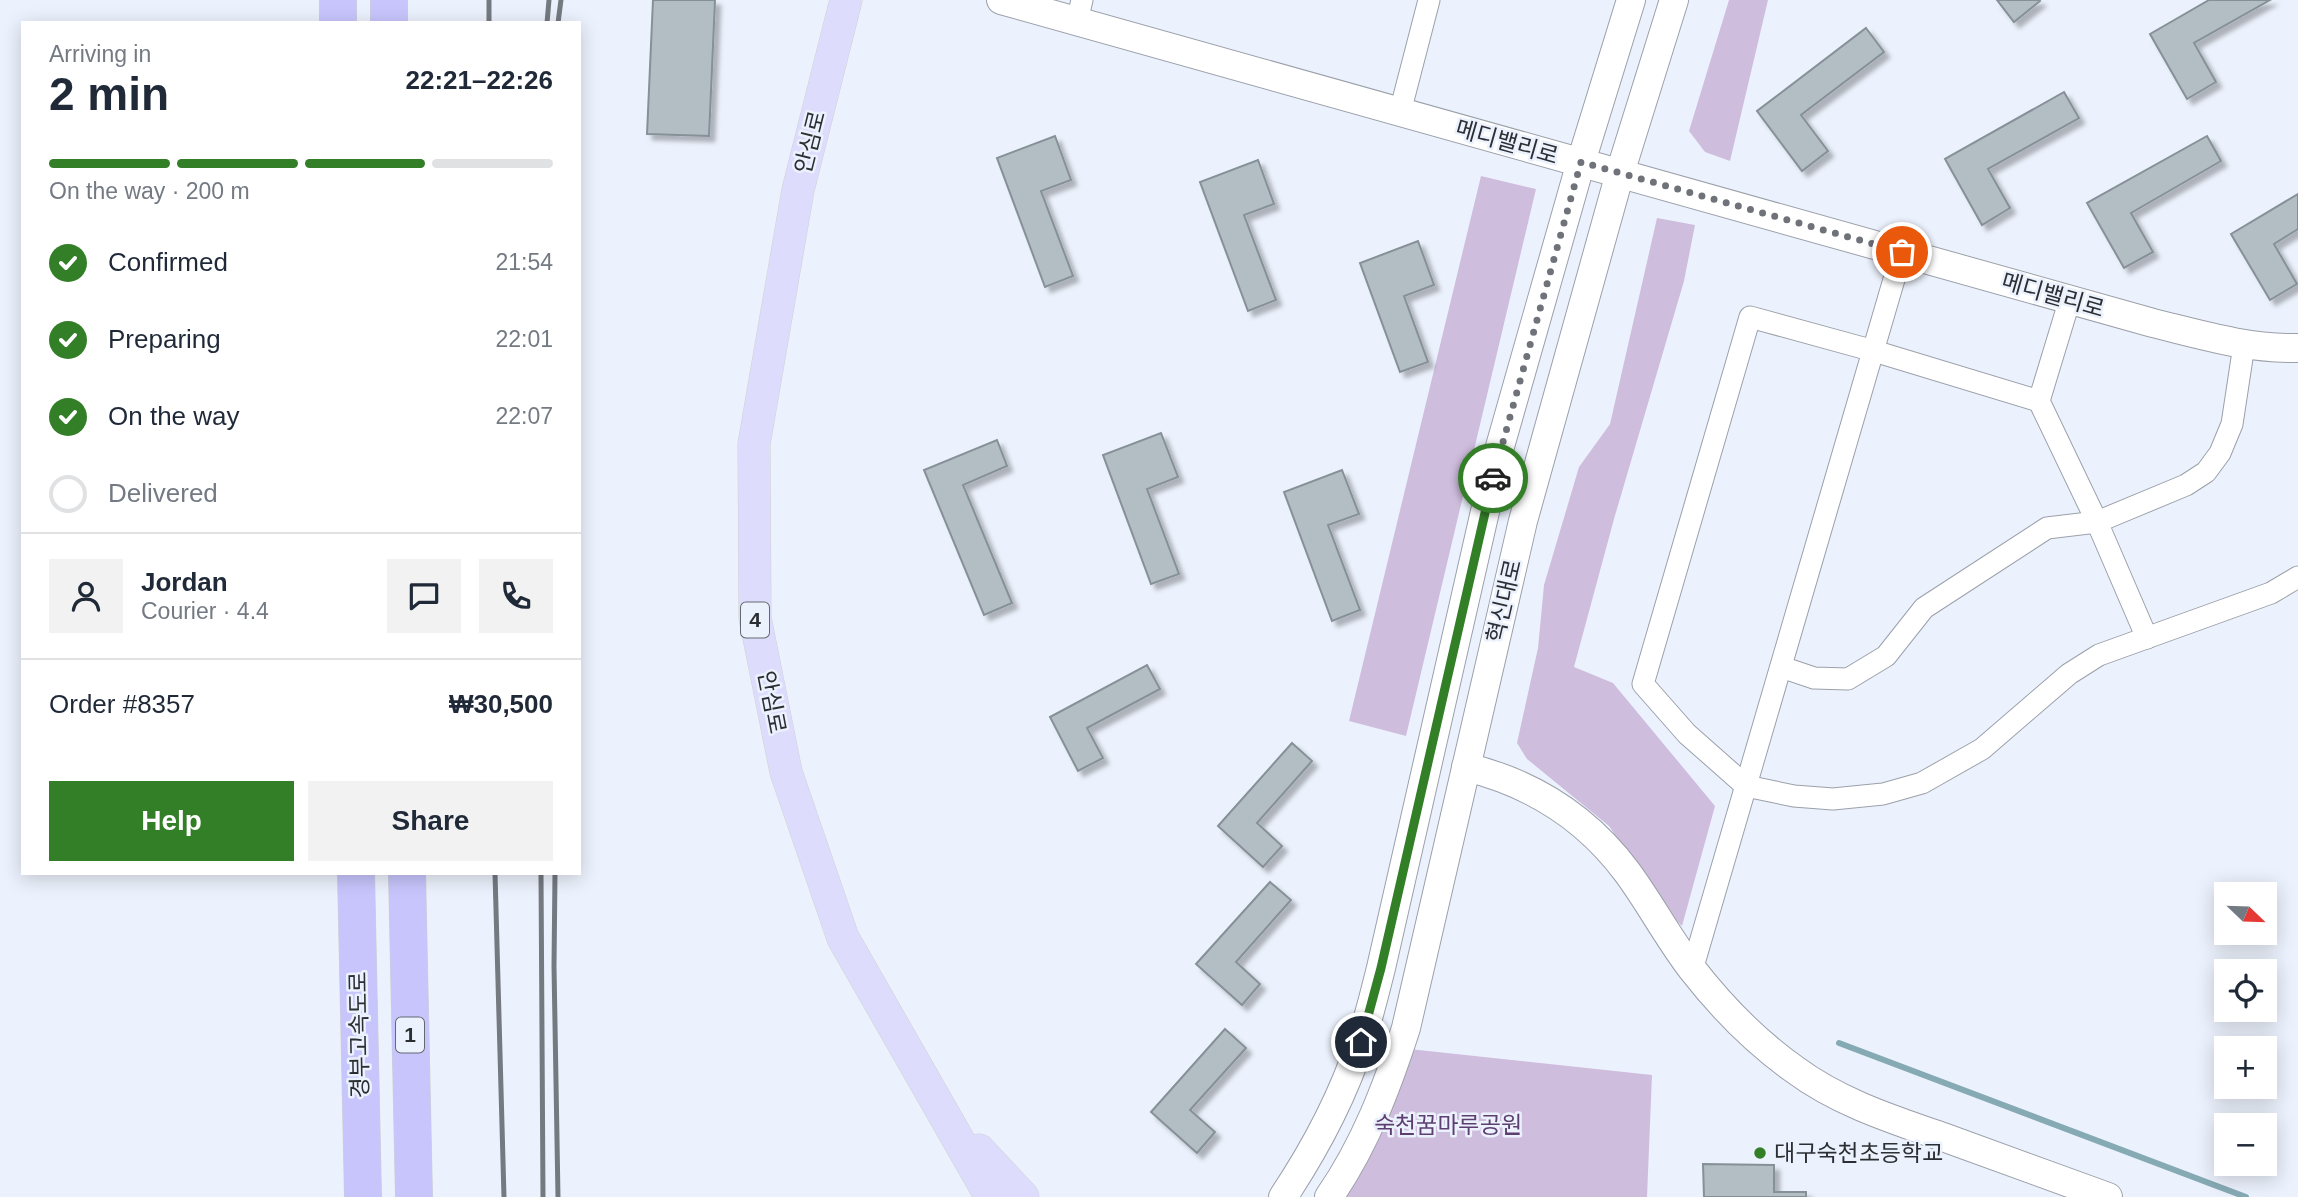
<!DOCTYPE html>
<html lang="en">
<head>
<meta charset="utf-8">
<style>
	body { margin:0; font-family:Arial,"Noto Sans KR",sans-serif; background:#f2f2f3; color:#1f2937; height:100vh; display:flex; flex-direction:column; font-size:26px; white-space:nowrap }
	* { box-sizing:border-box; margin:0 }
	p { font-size:23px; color:#747a83 }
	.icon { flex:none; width:38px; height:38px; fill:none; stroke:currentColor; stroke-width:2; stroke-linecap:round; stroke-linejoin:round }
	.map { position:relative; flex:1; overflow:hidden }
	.panel { position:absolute; left:21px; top:21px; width:560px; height:854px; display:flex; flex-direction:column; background:#fff; border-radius:0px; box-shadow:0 4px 18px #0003 }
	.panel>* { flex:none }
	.needle { width:46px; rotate:113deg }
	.tools { position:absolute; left:2214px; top:882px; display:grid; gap:14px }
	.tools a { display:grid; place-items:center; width:63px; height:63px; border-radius:0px; background:#fff; box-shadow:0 4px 18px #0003; font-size:35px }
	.pin { position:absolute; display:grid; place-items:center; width:60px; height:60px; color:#fff; margin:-30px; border:4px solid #fff; border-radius:50%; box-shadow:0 2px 7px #0007 }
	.courier { position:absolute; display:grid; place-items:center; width:70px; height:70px; margin:-35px; border:5px solid #337f27; border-radius:50%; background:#fff; color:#222; box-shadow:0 2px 9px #0007 }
	.headline em { font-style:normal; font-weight:600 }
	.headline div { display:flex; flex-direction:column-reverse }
	.headline { display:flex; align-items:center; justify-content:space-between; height:119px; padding:0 28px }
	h1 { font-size:46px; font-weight:600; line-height:52px }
	.bar { display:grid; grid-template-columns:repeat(4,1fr); gap:10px 7px; align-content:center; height:84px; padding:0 28px }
	.bar i { height:9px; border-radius:5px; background:#e0e1e3 }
	.bar .on { background:#337f27 }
	.bar p { grid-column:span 4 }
	.line { display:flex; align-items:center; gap:18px; padding:0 28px; border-top:2px solid #e0e1e3 }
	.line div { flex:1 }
	.round { display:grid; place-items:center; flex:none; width:74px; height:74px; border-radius:0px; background:#f2f2f3 }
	ol { padding:0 28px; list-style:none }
	li { display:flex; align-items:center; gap:21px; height:77px }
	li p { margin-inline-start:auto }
	li .icon { padding:7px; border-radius:50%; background:#337f27; color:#fff; stroke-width:4 }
	li:last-child { color:#747a83 }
	li i { width:38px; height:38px; border:4px solid #e0e1e3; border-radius:50% }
	.primary-button { display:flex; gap:14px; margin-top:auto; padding:14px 28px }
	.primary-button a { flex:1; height:80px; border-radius:0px; background:#337f27; color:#fff; font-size:28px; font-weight:600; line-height:80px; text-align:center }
	.primary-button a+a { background:#f2f2f3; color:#1f2937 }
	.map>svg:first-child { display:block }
</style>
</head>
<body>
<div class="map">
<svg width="2298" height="1197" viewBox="0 0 2298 1197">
	<defs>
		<filter id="shadow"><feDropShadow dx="5.5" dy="5.5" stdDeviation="2" flood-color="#0004"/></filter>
	</defs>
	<rect width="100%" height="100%" fill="#ecf2fd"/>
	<g fill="#cfbdde">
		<polygon points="1729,0 1768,0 1730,161 1705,152 1689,131"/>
		<polygon points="1481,176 1536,189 1406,736 1349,721"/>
		<polygon points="1657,218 1695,225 1684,281 1614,519 1574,667 1613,683 1715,806 1682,926 1671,915 1609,826 1527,759 1517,743 1538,648 1544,585 1579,467 1610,424"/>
		<polygon points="1400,1048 1652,1075 1647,1197 1329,1197"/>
	</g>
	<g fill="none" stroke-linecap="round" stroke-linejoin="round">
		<polyline stroke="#86aab4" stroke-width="6" points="1839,1043 2246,1197"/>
	</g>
	<g fill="#b2bdc4" stroke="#869097" stroke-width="2" filter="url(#shadow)">
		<polygon points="653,0 715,0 709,136 647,134"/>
		<polygon points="1997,0 2039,0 2040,1 2014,22"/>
		<polygon points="2209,0 2270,0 2194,43 2216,82 2187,99 2150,34"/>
		<polygon points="1866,28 1884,52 1801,115 1828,151 1802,171 1757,111"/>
		<polygon points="2064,92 2079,118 1988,169 2010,208 1982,225 1945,159"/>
		<polygon points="1055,136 1071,180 1041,191 1073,276 1045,287 997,158"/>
		<polygon points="2207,136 2221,161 2131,213 2153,252 2124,268 2087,203"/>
		<polygon points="1258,160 1274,204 1244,215 1276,300 1248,311 1200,182"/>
		<polygon points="2298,194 2298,229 2274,244 2297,284 2270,300 2231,234"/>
		<polygon points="1418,241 1434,285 1404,296 1428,362 1400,372 1360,263"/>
		<polygon points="1161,433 1178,477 1147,489 1179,574 1151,584 1103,455"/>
		<polygon points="997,440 1007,466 963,485 1012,603 984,615 924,470"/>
		<polygon points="1342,470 1359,514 1328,525 1360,610 1332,621 1284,492"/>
		<polygon points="1147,665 1160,689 1087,728 1103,758 1078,771 1050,717"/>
		<polygon points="1292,743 1312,761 1257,823 1282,846 1263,867 1218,826"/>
		<polygon points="1270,882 1291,900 1236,962 1260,984 1242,1005 1196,964"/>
		<polygon points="1225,1029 1246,1048 1190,1110 1215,1132 1197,1153 1151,1112"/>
		<polygon points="1703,1164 1774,1165 1774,1192 1806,1192 1806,1197 1704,1197"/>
	</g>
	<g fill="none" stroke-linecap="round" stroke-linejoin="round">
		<g stroke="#9ba0aa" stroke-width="23">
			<g id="street">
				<polyline points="1077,21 1082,0"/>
				<polyline points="1400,112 1429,0"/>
				<polyline points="2070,299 2039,401 2097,522 2147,638"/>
				<polyline points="2039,401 1874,351 1750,317 1643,684 1687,734 1746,786 1794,796 1833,799 1883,794 1922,783 1982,749 2069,674 2099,655 2271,593 2298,577"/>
				<polyline points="1781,667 1814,678 1848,679 1886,656 1924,608 2047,528 2097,522 2186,485 2206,472 2220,453 2232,424 2244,345"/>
				<polyline points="1692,970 1902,252"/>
			</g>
		</g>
		<g stroke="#9ba0aa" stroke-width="30">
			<g id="secondary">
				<path d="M 1001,0 L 2153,323 C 2202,335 2248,349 2298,348"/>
				<path d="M 1466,767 C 1531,783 1586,817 1627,872 C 1650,903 1668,938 1692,969 C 1720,1005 1756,1042 1794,1069 C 1838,1102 1891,1119 1943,1137 C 1998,1157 2053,1177 2108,1197"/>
				<path d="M 1283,1197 C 1315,1149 1343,1096 1361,1041 C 1369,1017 1375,992 1381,968 L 1499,450 L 1581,162 L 1631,0"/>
				<path d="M 1329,1197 C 1365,1145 1387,1087 1406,1028 L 1523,521 L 1620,173 L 1674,0"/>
			</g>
		</g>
		<g stroke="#d0d1d2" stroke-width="33">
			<g id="primary">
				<polyline points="846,0 798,190 754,444 755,618 786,772 843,938 991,1197"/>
				<polyline points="979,1150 1023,1197"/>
			</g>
		</g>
		<g stroke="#d0d1d2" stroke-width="38">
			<g id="highway">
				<polyline points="338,23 338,0"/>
				<polyline points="389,23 389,0"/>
				<polyline points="356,873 363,1197"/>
				<polyline points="407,873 414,1197"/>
			</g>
		</g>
		<use href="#street" stroke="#fff" stroke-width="21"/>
		<use href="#secondary" stroke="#fff" stroke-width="28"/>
		<use href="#primary" stroke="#dddcfd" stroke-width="32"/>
		<use href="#highway" stroke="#c7c5fc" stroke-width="37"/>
		<g stroke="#757980" stroke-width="5">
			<polyline points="489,0 489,23"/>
			<polyline points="547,23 549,0"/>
			<polyline points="558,23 561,0"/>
			<polyline points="495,873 504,1197"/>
			<polyline points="541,873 543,1197"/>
			<polyline points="555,873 554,966 558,1197"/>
		</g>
	</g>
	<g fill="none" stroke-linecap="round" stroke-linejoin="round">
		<polyline stroke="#6f7379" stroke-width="7" stroke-dasharray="0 12.6" points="1493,478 1581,162 1902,252"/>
		<polyline stroke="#337f27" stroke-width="9" points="1361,1042 1381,968 1493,478"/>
	</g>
	<circle fill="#337f27" stroke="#ecf2fd" stroke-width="2.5" cx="1760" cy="1153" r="7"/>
	<g text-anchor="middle" stroke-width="5" stroke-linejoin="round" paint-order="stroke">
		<g fill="#ecf2fd" stroke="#65696f" stroke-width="2">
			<rect x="741" y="602.5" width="28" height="35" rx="5"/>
			<rect x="396" y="1017.5" width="28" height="35" rx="5"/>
		</g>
		<g font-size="21" font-weight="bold" fill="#2b2e32">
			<text x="755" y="627">4</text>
			<text x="410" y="1042">1</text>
		</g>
		<g font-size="23" fill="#2b2e32" stroke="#ecf2fd">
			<text transform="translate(810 142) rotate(-76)" y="8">안심로</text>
			<text transform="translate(1507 142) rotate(16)" y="8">메디밸리로</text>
			<text transform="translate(2053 295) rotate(16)" y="8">메디밸리로</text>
			<text transform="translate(1504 601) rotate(-77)" y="8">혁신대로</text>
			<text transform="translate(772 702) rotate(79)" y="8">안심로</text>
			<text transform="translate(359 1035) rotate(-91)" y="8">경부고속도로</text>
		</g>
		<g font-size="23" fill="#5c3f70" stroke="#ecf2fd">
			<text x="1448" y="1133">숙천꿈마루공원</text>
		</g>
		<g font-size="23" fill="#2b2e32" stroke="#ecf2fd" text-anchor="start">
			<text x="1774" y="1161">대구숙천초등학교</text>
		</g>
	</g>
</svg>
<div class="tools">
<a><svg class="needle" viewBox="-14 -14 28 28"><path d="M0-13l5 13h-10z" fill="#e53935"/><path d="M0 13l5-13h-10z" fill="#747a83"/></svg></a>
<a><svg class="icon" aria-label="locate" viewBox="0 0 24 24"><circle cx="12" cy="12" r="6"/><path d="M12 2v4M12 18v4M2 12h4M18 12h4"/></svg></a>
<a>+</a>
<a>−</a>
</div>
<div class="pin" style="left:1902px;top:252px;background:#ea580c"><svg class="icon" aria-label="bag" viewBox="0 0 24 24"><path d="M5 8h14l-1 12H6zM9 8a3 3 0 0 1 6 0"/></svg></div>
<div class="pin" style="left:1361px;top:1042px;background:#1f2937"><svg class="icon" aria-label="home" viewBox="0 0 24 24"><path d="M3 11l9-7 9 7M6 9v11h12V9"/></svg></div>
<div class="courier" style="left:1493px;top:478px"><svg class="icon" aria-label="car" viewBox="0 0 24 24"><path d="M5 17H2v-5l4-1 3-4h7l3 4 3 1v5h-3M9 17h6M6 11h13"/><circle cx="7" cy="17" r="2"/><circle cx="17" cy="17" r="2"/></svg></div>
<section class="panel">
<div class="headline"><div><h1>2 min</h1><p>Arriving in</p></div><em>22:21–22:26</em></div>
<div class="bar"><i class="on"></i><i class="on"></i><i class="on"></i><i></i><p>On the way · 200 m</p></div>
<ol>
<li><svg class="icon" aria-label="check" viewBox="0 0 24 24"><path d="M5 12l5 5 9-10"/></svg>Confirmed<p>21:54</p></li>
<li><svg class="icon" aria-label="check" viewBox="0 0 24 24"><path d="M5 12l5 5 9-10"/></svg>Preparing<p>22:01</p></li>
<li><svg class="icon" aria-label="check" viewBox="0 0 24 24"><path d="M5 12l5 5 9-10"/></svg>On the way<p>22:07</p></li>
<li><i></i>Delivered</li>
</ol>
<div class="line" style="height:126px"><a class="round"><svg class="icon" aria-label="person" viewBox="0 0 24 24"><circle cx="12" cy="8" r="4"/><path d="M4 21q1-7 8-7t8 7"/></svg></a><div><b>Jordan</b><p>Courier · 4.4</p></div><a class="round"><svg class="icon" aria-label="chat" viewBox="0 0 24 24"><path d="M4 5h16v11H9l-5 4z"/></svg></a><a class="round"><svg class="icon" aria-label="phone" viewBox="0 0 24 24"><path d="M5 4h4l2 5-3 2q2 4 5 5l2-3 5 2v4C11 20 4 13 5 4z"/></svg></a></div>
<div class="line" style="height:91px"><div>Order #8357</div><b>₩30,500</b></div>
<div class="primary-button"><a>Help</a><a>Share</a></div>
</section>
</div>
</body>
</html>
